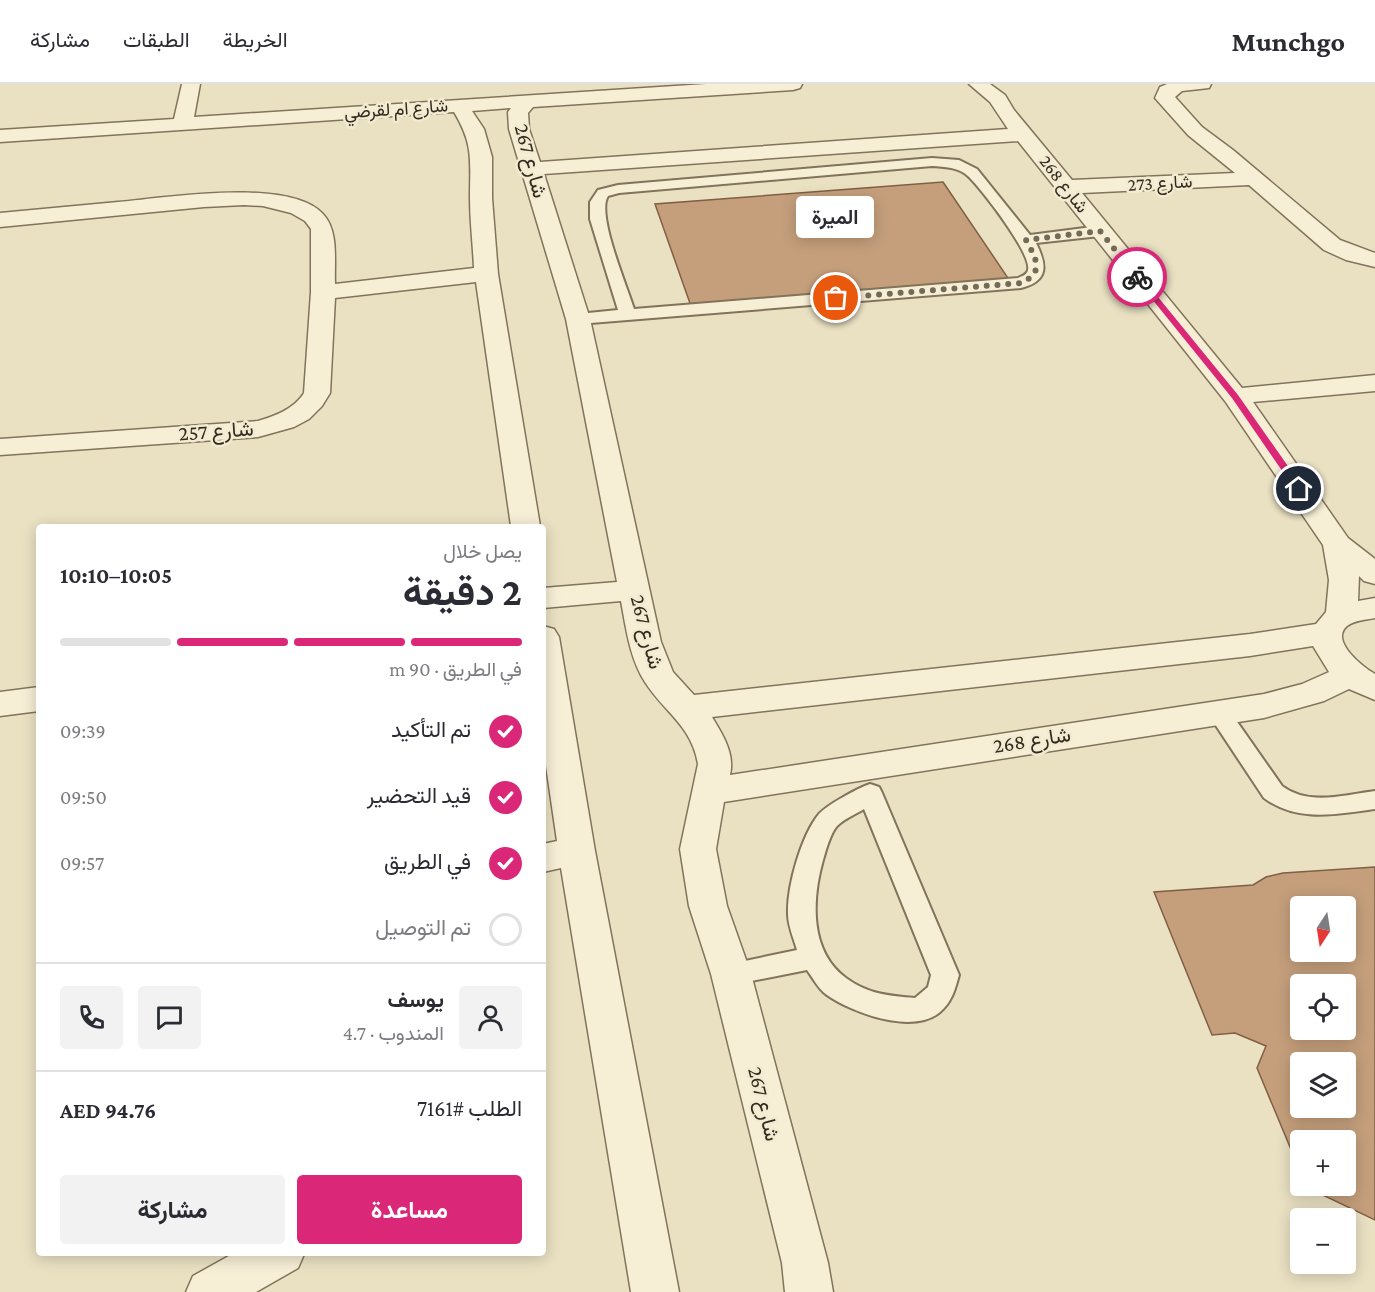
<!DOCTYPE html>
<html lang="ar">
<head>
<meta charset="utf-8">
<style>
	body { margin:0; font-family:"Crimson Pro",Vazirmatn,serif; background:#f2f2f3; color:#2b2b33; direction:rtl; height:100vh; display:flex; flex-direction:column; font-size:22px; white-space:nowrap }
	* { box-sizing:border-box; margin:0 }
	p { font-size:20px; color:#7c7c81 }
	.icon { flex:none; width:33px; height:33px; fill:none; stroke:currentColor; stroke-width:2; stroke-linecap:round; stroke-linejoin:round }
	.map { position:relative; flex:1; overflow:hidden; direction:ltr }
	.details { position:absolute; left:36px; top:440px; width:510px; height:732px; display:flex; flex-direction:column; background:#fff; border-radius:6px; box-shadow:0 3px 15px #0003; direction:rtl }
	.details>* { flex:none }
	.needle { width:39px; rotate:192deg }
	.buttons { position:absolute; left:1290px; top:812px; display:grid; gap:12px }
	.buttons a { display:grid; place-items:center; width:66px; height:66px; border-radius:6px; background:#fff; box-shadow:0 3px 15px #0003; font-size:30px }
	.pin { position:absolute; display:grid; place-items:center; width:51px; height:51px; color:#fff; margin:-26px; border:3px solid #fff; border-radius:50%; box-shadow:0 2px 6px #0007 }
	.courier { position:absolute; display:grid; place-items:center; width:60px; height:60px; margin:-30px; border:4px solid #db2777; border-radius:50%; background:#fff; color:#222; box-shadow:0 2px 8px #0007 }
	.bubble { position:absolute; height:42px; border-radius:6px; background:#fff; box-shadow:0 3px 15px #0003; font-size:20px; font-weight:700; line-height:42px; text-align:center; direction:rtl }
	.head em { font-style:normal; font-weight:700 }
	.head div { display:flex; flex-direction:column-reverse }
	.head { display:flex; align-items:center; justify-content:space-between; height:102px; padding:0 24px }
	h1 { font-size:39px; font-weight:700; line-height:45px }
	.bar { display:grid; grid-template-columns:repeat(4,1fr); gap:9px 6px; align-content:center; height:72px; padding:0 24px }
	.bar i { height:8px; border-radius:4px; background:#e1e1e2 }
	.bar .selected { background:#db2777 }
	.bar p { grid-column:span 4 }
	.line { display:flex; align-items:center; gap:15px; padding:0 24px; border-top:2px solid #e1e1e2 }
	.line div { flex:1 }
	.round { display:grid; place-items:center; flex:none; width:63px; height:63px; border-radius:6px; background:#f2f2f3 }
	ol { padding:0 24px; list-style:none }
	li { display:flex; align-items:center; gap:18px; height:66px }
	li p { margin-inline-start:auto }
	li .icon { padding:6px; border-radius:50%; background:#db2777; color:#fff; stroke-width:4 }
	li:last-child { color:#7c7c81 }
	li i { width:33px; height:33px; border:3px solid #e1e1e2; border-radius:50% }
	.cta { display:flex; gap:12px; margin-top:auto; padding:12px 24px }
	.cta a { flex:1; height:69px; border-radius:6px; background:#db2777; color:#fff; font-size:24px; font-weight:700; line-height:69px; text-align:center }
	.cta a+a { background:#f2f2f3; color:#2b2b33 }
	header { display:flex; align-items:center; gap:36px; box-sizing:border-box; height:84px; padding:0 30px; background:#fff; border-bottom:2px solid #e1e1e2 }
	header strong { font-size:28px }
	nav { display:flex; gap:33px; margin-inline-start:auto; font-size:21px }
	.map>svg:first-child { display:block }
</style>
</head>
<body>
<header>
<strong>Munchgo</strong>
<nav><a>الخريطة</a><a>الطبقات</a><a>مشاركة</a></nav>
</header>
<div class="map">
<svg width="1375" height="1208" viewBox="0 0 1375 1208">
	<rect width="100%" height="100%" fill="#eae1c3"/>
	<g fill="#c59f7c" stroke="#805f43" stroke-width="1.5" fill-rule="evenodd">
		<polygon points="943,98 1010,197 692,225 655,120"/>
		<path d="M 1375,783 L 1375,1136 L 1308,1104 L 1306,1101 L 1346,1101 L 1346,1056 L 1300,1056 L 1300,1087 L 1257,984 L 1266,962 L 1235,949 L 1212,951 L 1154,808 L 1253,801 L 1266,793 L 1283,789 ZM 1300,822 L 1346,822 L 1346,867 L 1300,867 ZM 1300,900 L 1346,900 L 1346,945 L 1300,945 ZM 1300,978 L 1346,978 L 1346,1023 L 1300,1023 Z"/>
	</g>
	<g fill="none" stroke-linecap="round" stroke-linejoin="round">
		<g stroke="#82735b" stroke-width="4">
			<g id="lane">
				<path d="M 932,74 L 959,76 L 977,85 L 1030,151 L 1100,142 L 1108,147 L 1100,152 L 1036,159 C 1047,181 1049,197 1021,204 L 578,240 L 570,235 L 578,230 L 618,226 L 590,135 L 590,118 L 598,106 L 618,101 ZM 932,82 C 945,83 958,83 968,92 C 981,104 1032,170 1028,186 C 1027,191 1022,192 1018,194 L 634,225 C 627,202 596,130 608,112 L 619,109 Z"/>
				<path d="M 1218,620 L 1226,622 L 1282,702 C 1309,722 1343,711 1375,707 L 1375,725 C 1336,730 1298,739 1264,714 L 1207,628 L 1210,622 Z"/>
				<path d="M 870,700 L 879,703 L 882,709 L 959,891 C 955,905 952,918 940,928 C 913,951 853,929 827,911 C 819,906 813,894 807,886 L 731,901 L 721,898 L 717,890 L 721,882 L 797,866 C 794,855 788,842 788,830 C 787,803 801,752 819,730 C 827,721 858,704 870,700 ZM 864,725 L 931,891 L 928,903 L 915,914 C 890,912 867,910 846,894 C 809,867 812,815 823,776 C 826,766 830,750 837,742 C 844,735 856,730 864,725 Z"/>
			</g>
		</g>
		<g stroke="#82735b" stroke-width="3">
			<g id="street">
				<path d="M 182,0 L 200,0 L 194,33 L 706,0 L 802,0 L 800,4 L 793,6 L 533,23 L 528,29 L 529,45 L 540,78 L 1008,45 L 990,18 L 969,0 L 990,0 L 1005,11 L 1014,26 L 1072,96 L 1235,89 L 1188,51 L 1155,14 L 1160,3 L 1167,0 L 1211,0 L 1209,4 L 1182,7 L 1175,13 L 1202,43 L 1233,66 L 1340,156 L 1375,169 L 1375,183 L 1346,176 L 1324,166 L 1249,101 L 1082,109 L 1242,304 L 1375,291 L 1375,307 L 1253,318 L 1348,454 L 1375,475 L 1375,500 L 1364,497 L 1359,492 L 1358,517 L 1375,514 L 1375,534 C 1366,536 1355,536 1347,542 C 1329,557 1364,584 1375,590 L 1375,616 L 1349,605 L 1324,617 L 1264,634 L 724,718 L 716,765 L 727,822 L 751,890 L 828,1179 L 833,1208 L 785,1208 L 782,1179 L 711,890 L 689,822 L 680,765 L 698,680 C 692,642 664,628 645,598 C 630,575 626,544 621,517 L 543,524 L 543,504 L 617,498 L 566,235 L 509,45 L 508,28 L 511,24 L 472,27 L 484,45 L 492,73 L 492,114 L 498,190 L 540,442 L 511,442 L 476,198 L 335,214 L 330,309 L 322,322 L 309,335 L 294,343 L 258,353 L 0,371 L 0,355 L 258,337 C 275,332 294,325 304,309 L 311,208 L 311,145 L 305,137 L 291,129 L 263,122 L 244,121 L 204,123 L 0,143 L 0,129 C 39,125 79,122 118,118 C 164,114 289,93 323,130 C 339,147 334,177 335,200 L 474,184 C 473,161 470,137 470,114 C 470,77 474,61 454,28 L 0,58 L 0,46 L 174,35 ZM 1018,57 L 1225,317 L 1323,461 L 1329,496 L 1326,528 L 1316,540 L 1250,550 L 694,611 L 673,588 L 661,558 L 590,235 L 544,90 ZM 1313,562 L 1329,588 L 1302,600 L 1264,610 L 730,691 C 735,670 723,651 712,633 L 1250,572 Z"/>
				<polygon points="543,542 554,545 559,553 595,767 679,1208 631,1208 561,784 543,788 543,760 557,757 543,661"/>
				<polygon points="39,603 39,627 0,632 0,608"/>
				<polygon points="236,1168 305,1168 298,1184 256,1208 186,1208 193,1192"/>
			</g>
		</g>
		<use href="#lane" fill="#f6eed5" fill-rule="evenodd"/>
		<use href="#street" fill="#f6eed5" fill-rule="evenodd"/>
	</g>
	<polygon fill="#db2777" points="1135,191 1140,191 1238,311 1304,405 1302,407 1296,407 1232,314 1135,194"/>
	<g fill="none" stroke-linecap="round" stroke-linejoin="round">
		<path stroke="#746a58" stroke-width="6" stroke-dasharray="0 10.8" d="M 836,214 L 1021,199 C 1045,188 1036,175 1026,156 L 1100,147 L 1137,193"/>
	</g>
	<g text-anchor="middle" stroke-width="5" stroke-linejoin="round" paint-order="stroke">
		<g font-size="18" fill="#342a1e" stroke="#f2ebd2">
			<text transform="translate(396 25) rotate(-4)" y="6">شارع ام لقرضي</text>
			<text transform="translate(1160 99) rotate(-3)" y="6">شارع 273</text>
			<text transform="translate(1064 100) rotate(52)" y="6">شارع 268</text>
		</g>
		<g font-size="21" fill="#342a1e" stroke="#f2ebd2">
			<text transform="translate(531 77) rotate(75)" y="7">شارع 267</text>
			<text transform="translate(216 347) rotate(-4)" y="7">شارع 257</text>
			<text transform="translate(647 548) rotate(75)" y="7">شارع 267</text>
			<text transform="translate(1032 656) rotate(-9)" y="7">شارع 268</text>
			<text transform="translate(764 1020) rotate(76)" y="7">شارع 267</text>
		</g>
	</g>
</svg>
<div class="buttons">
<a><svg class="needle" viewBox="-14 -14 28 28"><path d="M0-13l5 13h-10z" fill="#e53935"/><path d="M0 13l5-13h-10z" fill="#7c7c81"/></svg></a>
<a><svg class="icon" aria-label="locate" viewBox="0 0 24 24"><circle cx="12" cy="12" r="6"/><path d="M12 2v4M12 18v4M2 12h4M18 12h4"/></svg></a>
<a><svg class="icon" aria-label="layers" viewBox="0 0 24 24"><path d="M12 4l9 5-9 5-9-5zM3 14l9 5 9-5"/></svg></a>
<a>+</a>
<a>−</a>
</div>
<div class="pin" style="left:836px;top:214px;background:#ea580c"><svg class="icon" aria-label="bag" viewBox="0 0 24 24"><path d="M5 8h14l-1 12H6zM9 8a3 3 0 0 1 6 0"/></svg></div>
<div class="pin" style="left:1299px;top:405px;background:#1f2937"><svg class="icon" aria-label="home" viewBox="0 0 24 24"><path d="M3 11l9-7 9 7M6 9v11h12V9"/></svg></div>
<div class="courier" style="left:1137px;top:193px"><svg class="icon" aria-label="bike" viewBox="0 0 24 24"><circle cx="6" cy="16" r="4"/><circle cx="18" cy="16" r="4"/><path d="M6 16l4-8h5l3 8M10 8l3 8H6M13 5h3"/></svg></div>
<div class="bubble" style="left:796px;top:112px;width:78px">الميرة</div>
<section class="details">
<div class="head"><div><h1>2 دقيقة</h1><p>يصل خلال</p></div><em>10:05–10:10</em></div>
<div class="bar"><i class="selected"></i><i class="selected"></i><i class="selected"></i><i></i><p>في الطريق · 90 m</p></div>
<ol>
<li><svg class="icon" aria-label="check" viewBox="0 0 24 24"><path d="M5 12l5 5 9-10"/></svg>تم التأكيد<p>09:39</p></li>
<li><svg class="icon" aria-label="check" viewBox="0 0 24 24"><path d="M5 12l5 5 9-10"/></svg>قيد التحضير<p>09:50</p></li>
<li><svg class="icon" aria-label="check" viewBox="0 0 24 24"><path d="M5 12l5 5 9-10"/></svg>في الطريق<p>09:57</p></li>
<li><i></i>تم التوصيل</li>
</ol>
<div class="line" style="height:108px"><a class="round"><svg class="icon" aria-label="person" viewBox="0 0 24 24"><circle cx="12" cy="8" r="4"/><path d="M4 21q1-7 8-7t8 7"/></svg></a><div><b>يوسف</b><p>المندوب · 4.7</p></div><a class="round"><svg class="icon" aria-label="chat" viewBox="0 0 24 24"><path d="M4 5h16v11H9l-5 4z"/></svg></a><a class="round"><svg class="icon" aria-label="phone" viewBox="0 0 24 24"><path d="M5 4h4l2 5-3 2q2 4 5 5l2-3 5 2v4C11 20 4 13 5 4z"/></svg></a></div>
<div class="line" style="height:78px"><div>الطلب #7161</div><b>AED 94.76</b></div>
<div class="cta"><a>مساعدة</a><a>مشاركة</a></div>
</section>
</div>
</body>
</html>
